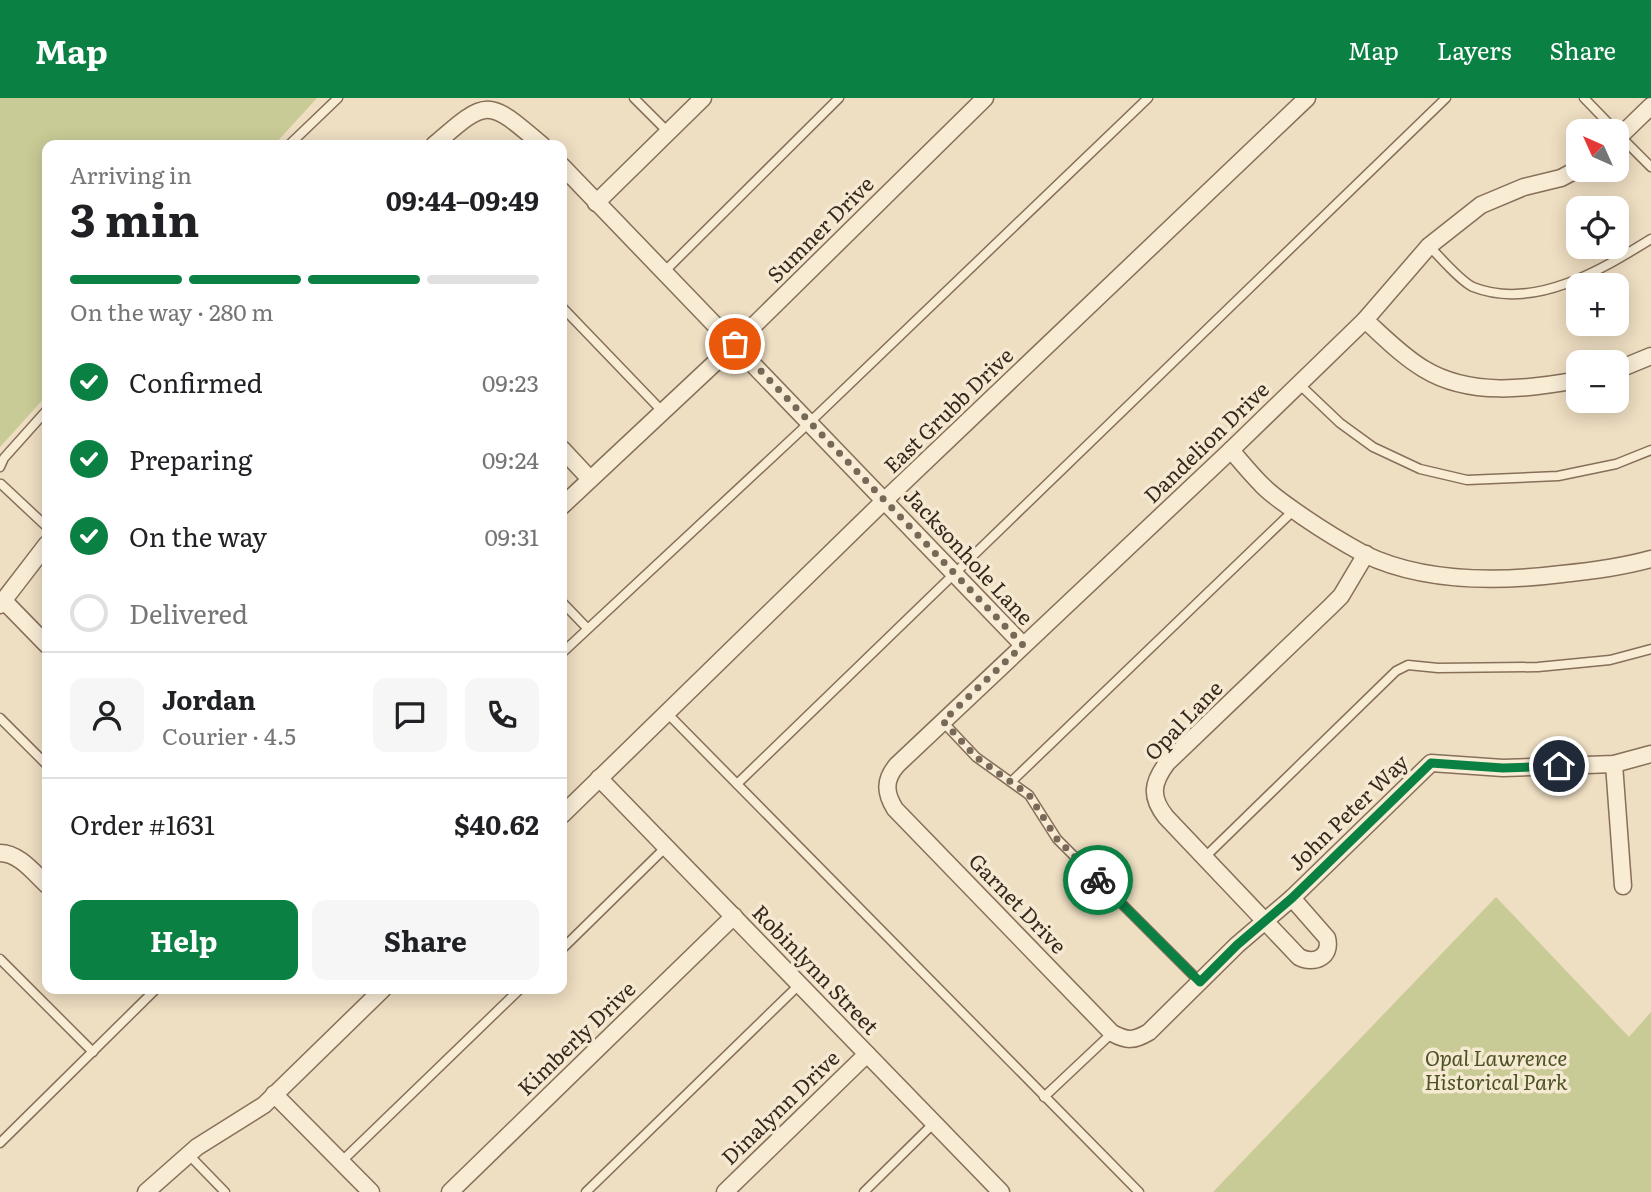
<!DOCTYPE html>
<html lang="en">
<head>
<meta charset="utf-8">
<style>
	body { margin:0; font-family:Literata,serif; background:#f6f6f6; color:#202124; height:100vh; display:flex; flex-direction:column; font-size:26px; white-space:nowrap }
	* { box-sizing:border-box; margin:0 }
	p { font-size:23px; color:#757577 }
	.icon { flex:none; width:38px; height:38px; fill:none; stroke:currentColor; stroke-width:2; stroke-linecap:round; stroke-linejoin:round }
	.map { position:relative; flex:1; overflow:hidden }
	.details { position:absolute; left:42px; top:42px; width:525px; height:854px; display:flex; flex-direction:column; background:#fff; border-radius:14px; box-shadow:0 4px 18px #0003 }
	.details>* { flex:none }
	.needle { width:46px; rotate:315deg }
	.fabs { position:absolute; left:1566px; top:21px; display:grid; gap:14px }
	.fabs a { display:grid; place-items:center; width:63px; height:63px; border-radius:14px; background:#fff; box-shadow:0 4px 18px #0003; font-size:35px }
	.pin { position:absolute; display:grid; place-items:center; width:60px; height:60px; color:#fff; margin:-30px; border:4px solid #fff; border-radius:50%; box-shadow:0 2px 7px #0007 }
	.courier { position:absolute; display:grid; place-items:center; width:70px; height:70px; margin:-35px; border:5px solid #0b8043; border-radius:50%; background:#fff; color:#222; box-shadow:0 2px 9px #0007 }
	.summary em { font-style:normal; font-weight:700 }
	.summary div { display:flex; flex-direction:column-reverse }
	.summary { display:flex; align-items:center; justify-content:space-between; height:119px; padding:0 28px }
	h1 { font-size:46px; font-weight:700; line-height:52px }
	.bar { display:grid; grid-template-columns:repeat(4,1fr); gap:10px 7px; align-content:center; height:84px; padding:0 28px }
	.bar i { height:9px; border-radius:5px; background:#e0e0e0 }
	.bar .active { background:#0b8043 }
	.bar p { grid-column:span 4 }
	.line { display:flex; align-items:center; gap:18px; padding:0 28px; border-top:2px solid #e0e0e0 }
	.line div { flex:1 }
	.round { display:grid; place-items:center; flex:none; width:74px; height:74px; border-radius:14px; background:#f6f6f6 }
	ol { padding:0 28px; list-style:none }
	li { display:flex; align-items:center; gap:21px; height:77px }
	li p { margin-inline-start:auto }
	li .icon { padding:7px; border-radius:50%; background:#0b8043; color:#fff; stroke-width:4 }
	li:last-child { color:#757577 }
	li i { width:38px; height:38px; border:4px solid #e0e0e0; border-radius:50% }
	.button { display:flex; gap:14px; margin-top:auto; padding:14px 28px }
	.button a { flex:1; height:80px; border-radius:14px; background:#0b8043; color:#fff; font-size:28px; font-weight:700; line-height:80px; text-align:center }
	.button a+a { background:#f6f6f6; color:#202124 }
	header { display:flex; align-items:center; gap:42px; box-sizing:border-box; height:98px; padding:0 35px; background:#0b8043; color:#fff }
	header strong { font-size:33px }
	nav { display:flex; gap:38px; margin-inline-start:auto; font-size:24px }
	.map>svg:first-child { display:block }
</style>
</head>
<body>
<header>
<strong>Map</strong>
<nav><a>Map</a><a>Layers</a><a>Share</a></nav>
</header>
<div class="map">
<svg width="1651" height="1094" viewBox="0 0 1651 1094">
	<rect width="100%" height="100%" fill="#eedec2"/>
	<g fill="#c9cb96">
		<polygon points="0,0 317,0 274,47 47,47 47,297 0,349"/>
		<polygon points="1496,799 1629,939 1651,914 1651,1094 1213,1094"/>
	</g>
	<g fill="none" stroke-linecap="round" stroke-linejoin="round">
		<g stroke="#876f59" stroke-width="11">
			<g id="lane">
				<polyline points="634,0 668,34"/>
				<polyline points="1584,0 1616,33"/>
				<polyline points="1619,37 1651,69"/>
				<polyline points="289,47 338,0"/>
				<path d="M 1429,148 C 1440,159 1460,183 1473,189 C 1534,213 1601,172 1651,141"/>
				<polyline points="664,174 839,0"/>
				<polyline points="562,209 662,313"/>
				<polyline points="1299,286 1340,325 1373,349 1420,371 1467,382 1558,378 1616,366 1651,352"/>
				<polyline points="0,369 4,360 47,312"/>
				<polyline points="1,386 47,429"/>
				<polyline points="562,504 587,530"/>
				<polyline points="562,555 810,324 1148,0"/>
				<polyline points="667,615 1139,1094"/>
				<polyline points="0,620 47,667"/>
				<polyline points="943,624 976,659 1029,697 1057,741 1200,884"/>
				<polyline points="1011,684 1294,412"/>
				<polyline points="737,686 1446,0"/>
				<polyline points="1204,760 1396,573 1408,567 1438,570 1538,569 1610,562 1651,551"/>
				<polyline points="562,851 666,749"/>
				<polyline points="0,861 93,954"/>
				<polyline points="1044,999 1112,935"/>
				<polyline points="0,1045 156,891"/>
				<polyline points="188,1056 225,1094"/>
				<polyline points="341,1064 520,891"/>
				<polyline points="586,1094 800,886"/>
				<polyline points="864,1094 934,1025"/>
			</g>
		</g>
		<g stroke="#876f59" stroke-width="19">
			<g id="street">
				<polyline points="1617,41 1651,8"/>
				<path d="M 434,47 C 488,0 487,0 542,47"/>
				<polyline points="562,68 1023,547"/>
				<path d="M 1578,71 L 1561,80 L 1524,89 L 1481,107 L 1429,148 L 1365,222 L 1231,352 L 897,667 C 884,682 885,695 895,711 L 1112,935 C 1127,943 1134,943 1149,934 L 1237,847 L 1292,800 L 1431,665 L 1503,670 L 1614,666 L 1651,656"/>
				<polyline points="596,105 703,0"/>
				<path d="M 1365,222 C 1384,239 1402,258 1424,271 C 1470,299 1528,291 1578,282"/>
				<polyline points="1617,272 1651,258"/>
				<polyline points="562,351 590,381"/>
				<path d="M 1231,352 C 1241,364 1252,377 1263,388 C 1275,400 1291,410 1305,420 C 1324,433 1344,445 1364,456 C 1424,485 1498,484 1562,476 C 1593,473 1622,469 1651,461"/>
				<polyline points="562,408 735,246 985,0"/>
				<polyline points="4,503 47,547"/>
				<polyline points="0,507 47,446"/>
				<polyline points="1614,666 1623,788"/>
				<polyline points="599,680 1001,1094"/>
				<polyline points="562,717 885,402 1307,0"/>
				<path d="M 0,755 C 19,755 34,775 47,787"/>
				<path d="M 1292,800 L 1327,840 C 1332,859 1314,867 1299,859 L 1166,719 C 1150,699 1152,685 1167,665 L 1330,509 L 1341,498 L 1366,456"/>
				<polyline points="274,996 371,1094"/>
				<polyline points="146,1094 197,1049 264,1007 383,891"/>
				<polyline points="450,1094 734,818"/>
				<polyline points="725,1094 867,956"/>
			</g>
		</g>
		<use href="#lane" stroke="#f8ecd5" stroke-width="8"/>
		<use href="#street" stroke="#f8ecd5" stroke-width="16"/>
	</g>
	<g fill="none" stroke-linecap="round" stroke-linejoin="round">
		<polyline stroke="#776857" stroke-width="7" stroke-dasharray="0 12.6" points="735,246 1023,547 943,623 976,659 1029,697 1057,741 1098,782"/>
		<polyline stroke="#0b8043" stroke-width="9" points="1098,782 1200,884 1237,847 1292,800 1431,665 1503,670 1559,668"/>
	</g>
	<g text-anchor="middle" stroke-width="7" stroke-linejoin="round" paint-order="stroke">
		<g font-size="21" fill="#37281e" stroke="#f5e9d2">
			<text transform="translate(821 132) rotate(-45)" y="7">Sumner Drive</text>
			<text transform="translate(949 313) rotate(-44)" y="7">East Grubb Drive</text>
			<text transform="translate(1207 345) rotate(-44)" y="7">Dandelion Drive</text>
			<text transform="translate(968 459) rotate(47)" y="7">Jacksonhole Lane</text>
			<text transform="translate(1184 623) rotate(-46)" y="7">Opal Lane</text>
			<text transform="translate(1349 715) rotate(-44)" y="7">John Peter Way</text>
			<text transform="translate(1017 806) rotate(46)" y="7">Garnet Drive</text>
			<text transform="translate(815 872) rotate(46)" y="7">Robinlynn Street</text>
			<text transform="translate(577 941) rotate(-44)" y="7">Kimberly Drive</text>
			<text transform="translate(781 1010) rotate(-44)" y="7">Dinalynn Drive</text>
		</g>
		<g font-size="21" font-style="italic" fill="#4b5324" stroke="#f5e9d2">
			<text x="1496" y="968">Opal Lawrence<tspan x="1496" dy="24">Historical Park</tspan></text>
		</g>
	</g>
</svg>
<div class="fabs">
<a><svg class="needle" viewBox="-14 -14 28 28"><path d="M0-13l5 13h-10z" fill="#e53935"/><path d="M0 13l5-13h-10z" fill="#757577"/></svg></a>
<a><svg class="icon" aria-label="locate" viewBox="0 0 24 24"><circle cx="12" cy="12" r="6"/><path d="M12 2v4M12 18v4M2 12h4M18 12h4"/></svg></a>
<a>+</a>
<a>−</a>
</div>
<div class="pin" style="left:735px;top:246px;background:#ea580c"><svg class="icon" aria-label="bag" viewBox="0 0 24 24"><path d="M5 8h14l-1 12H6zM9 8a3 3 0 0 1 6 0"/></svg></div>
<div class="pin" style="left:1559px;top:668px;background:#1f2937"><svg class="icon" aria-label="home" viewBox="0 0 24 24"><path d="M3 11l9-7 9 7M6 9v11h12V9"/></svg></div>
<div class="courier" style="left:1098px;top:782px"><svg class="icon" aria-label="bike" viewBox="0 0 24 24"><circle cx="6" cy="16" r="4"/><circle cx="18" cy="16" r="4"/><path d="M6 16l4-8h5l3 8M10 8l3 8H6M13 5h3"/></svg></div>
<section class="details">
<div class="summary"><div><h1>3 min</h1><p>Arriving in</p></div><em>09:44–09:49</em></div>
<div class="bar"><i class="active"></i><i class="active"></i><i class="active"></i><i></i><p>On the way · 280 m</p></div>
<ol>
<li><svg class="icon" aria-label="check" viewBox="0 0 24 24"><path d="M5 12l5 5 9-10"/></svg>Confirmed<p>09:23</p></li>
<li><svg class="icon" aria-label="check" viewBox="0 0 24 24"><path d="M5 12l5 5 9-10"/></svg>Preparing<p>09:24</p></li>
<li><svg class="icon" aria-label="check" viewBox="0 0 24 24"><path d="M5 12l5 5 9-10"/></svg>On the way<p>09:31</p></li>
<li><i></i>Delivered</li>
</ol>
<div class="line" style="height:126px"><a class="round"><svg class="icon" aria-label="person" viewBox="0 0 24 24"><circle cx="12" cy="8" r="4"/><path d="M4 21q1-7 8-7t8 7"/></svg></a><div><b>Jordan</b><p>Courier · 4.5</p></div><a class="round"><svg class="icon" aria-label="chat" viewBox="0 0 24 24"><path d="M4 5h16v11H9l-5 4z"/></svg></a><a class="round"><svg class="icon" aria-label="phone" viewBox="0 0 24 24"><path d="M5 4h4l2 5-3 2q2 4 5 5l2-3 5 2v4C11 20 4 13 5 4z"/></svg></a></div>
<div class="line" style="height:91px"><div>Order #1631</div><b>$40.62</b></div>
<div class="button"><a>Help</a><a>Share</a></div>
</section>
</div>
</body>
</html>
